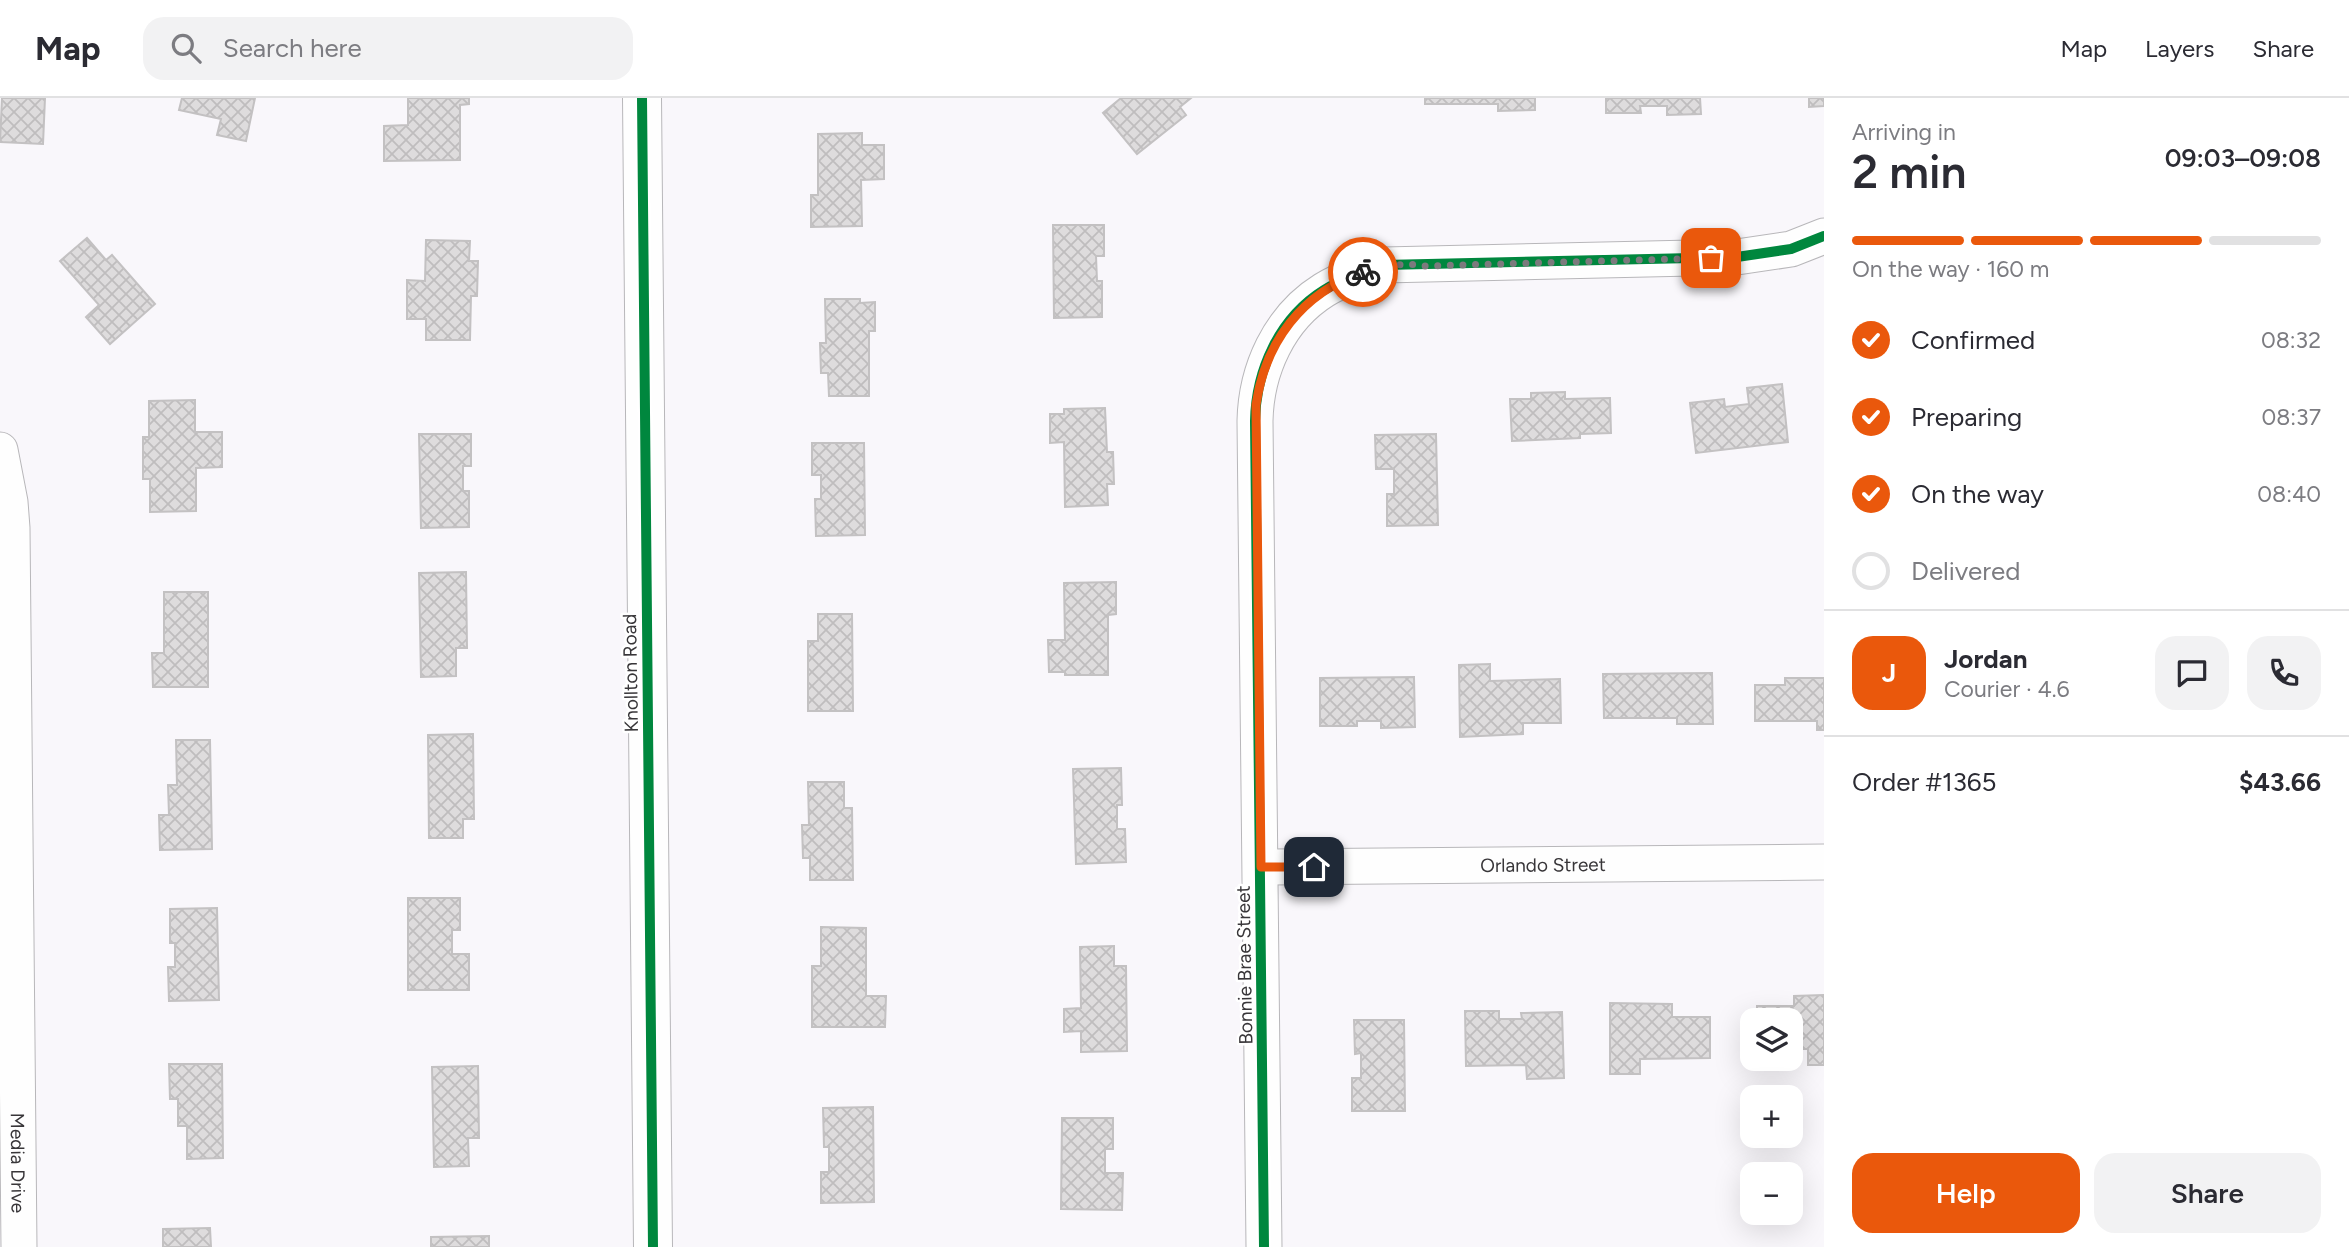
<!DOCTYPE html>
<html lang="en">
<head>
<meta charset="utf-8">
<style>
	body { margin:0; font-family:Figtree,sans-serif; background:#f2f2f3; color:#2b2b33; height:100vh; display:flex; flex-direction:column; font-size:26px; white-space:nowrap }
	* { box-sizing:border-box; margin:0 }
	p { font-size:23px; color:#7c7c81 }
	.icon { flex:none; width:38px; height:38px; fill:none; stroke:currentColor; stroke-width:2; stroke-linecap:round; stroke-linejoin:round }
	.map { position:relative; flex:1; overflow:hidden }
	.drawer { display:flex; flex-direction:column; background:#fff; width:525px }
	.drawer>* { flex:none }
	.fabs { position:absolute; left:1740px; top:910px; display:grid; gap:14px }
	.fabs a { display:grid; place-items:center; width:63px; height:63px; border-radius:14px; background:#fff; box-shadow:0 7px 28px #0002; font-size:35px }
	.pin { position:absolute; display:grid; place-items:center; width:60px; height:60px; color:#fff; margin:-30px; border-radius:14px; box-shadow:0 4px 10px #0006 }
	.courier { position:absolute; display:grid; place-items:center; width:70px; height:70px; margin:-35px; border:5px solid #ea580c; border-radius:50%; background:#fff; color:#222; box-shadow:0 2px 9px #0007 }
	.headline em { font-style:normal; font-weight:600 }
	.headline div { display:flex; flex-direction:column-reverse }
	.headline { display:flex; align-items:center; justify-content:space-between; height:119px; padding:0 28px }
	h1 { font-size:46px; font-weight:600; line-height:52px }
	.bar { display:grid; grid-template-columns:repeat(4,1fr); gap:10px 7px; align-content:center; height:84px; padding:0 28px }
	.bar i { height:9px; border-radius:5px; background:#e1e1e2 }
	.bar .current { background:#ea580c }
	.bar p { grid-column:span 4 }
	.line { display:flex; align-items:center; gap:18px; padding:0 28px; border-top:2px solid #e1e1e2 }
	.line div { flex:1 }
	.round { display:grid; place-items:center; flex:none; width:74px; height:74px; border-radius:21px; background:#f2f2f3 }
	ol { padding:0 28px; list-style:none }
	li { display:flex; align-items:center; gap:21px; height:77px }
	li p { margin-inline-start:auto }
	li .icon { padding:7px; border-radius:50%; background:#ea580c; color:#fff; stroke-width:4 }
	li:last-child { color:#7c7c81 }
	li i { width:38px; height:38px; border:4px solid #e1e1e2; border-radius:50% }
	.cta { display:flex; gap:14px; margin-top:auto; padding:14px 28px }
	.cta a { flex:1; height:80px; border-radius:21px; background:#ea580c; color:#fff; font-size:28px; font-weight:600; line-height:80px; text-align:center }
	.cta a+a { background:#f2f2f3; color:#2b2b33 }
	header { display:flex; align-items:center; gap:42px; box-sizing:border-box; height:98px; padding:0 35px; background:#fff; border-bottom:2px solid #e1e1e2 }
	header strong { font-size:33px }
	nav { display:flex; gap:38px; margin-inline-start:auto; font-size:24px }
	.search { width:490px; height:63px; background:#f2f2f3; display:flex; align-items:center; gap:18px; box-sizing:border-box; padding:0 24px; border-radius:21px; color:#7c7c81; font-size:26px }
	main { display:flex; flex:1; min-height:0 }
	.map>svg:first-child { display:block }
</style>
</head>
<body>
<header>
<strong>Map</strong>
<div class="search"><svg class="icon" aria-label="search" viewBox="0 0 24 24"><circle cx="10" cy="10" r="6"/><path d="M15 15l6 6"/></svg>Search here</div>
<nav><a>Map</a><a>Layers</a><a>Share</a></nav>
</header>
<main>
<div class="map">
<svg width="1824" height="1149" viewBox="0 0 1824 1149">
	<defs>
		<pattern id="building-cross-hatch" width="8" height="8" patternUnits="userSpaceOnUse" patternTransform="scale(1.75)"><rect width="8" height="8" fill="#dedcdd"/><path d="M0 0l8 8M0 8l8-8" fill="none" stroke="#bfbdbe"/></pattern>
	</defs>
	<rect width="100%" height="100%" fill="#f9f7fb"/>
	<g fill="url(#building-cross-hatch)" stroke="#c3c1c2" stroke-width="2">
		<polygon points="2,0 45,0 43,46 0,44"/>
		<polygon points="182,0 255,0 246,43 217,37 221,21 179,12"/>
		<polygon points="408,0 469,0 469,6 460,7 460,62 384,63 384,28 408,27"/>
		<polygon points="1121,0 1191,0 1180,9 1186,17 1137,56 1103,15"/>
		<polygon points="1425,0 1535,0 1535,12 1498,13 1498,6 1425,6"/>
		<polygon points="1606,0 1700,0 1701,16 1667,17 1667,8 1640,8 1641,15 1606,15"/>
		<polygon points="1809,0 1824,0 1824,8 1809,9"/>
		<polygon points="862,35 862,47 884,47 884,81 861,82 862,128 811,129 811,97 818,97 818,36"/>
		<polygon points="1053,127 1104,127 1104,158 1096,158 1097,183 1102,183 1102,219 1054,220"/>
		<polygon points="87,140 106,162 112,157 155,206 110,246 86,219 99,207 60,163"/>
		<polygon points="426,142 470,143 469,163 478,163 477,198 471,198 470,242 426,242 426,221 407,221 407,182 425,183"/>
		<polygon points="825,201 860,201 860,205 875,204 875,233 869,233 869,298 829,298 828,275 821,275 820,245 826,245"/>
		<polygon points="1782,286 1788,344 1696,355 1690,305 1724,301 1725,309 1749,306 1747,290"/>
		<polygon points="1565,294 1565,301 1610,300 1611,335 1580,336 1580,340 1512,343 1510,301 1531,301 1531,295"/>
		<polygon points="195,302 195,334 222,334 222,369 196,370 196,413 150,414 150,381 143,381 143,339 149,339 149,303"/>
		<polygon points="1105,310 1107,354 1113,354 1114,386 1107,386 1108,407 1065,409 1064,344 1050,345 1050,316 1064,316 1064,311"/>
		<polygon points="419,336 471,336 471,368 463,368 463,393 469,393 469,429 421,430"/>
		<polygon points="1436,336 1438,427 1387,428 1387,396 1394,396 1394,371 1376,371 1375,337"/>
		<polygon points="812,345 864,345 865,437 816,438 815,401 821,401 821,377 812,377"/>
		<polygon points="466,474 467,550 456,550 456,578 421,579 419,475"/>
		<polygon points="1116,484 1116,516 1108,517 1108,577 1065,577 1065,574 1049,574 1048,542 1065,542 1064,485"/>
		<polygon points="164,494 208,494 208,589 153,589 152,555 164,555"/>
		<polygon points="818,516 852,516 853,613 808,613 808,543 818,543"/>
		<polygon points="1490,566 1490,583 1560,581 1561,625 1523,625 1523,636 1460,639 1459,567"/>
		<polygon points="1712,575 1713,626 1677,626 1677,620 1604,620 1603,576"/>
		<polygon points="1414,579 1415,629 1381,630 1381,623 1357,623 1357,628 1320,628 1320,580"/>
		<polygon points="1785,580 1824,580 1824,632 1817,632 1817,623 1755,623 1755,587 1785,587"/>
		<polygon points="473,636 474,721 463,721 463,740 429,740 428,637"/>
		<polygon points="176,642 210,642 212,751 160,752 159,717 169,717 168,687 177,687"/>
		<polygon points="1121,670 1122,707 1117,707 1117,731 1125,731 1126,764 1076,766 1073,671"/>
		<polygon points="808,684 844,684 844,710 852,710 853,782 810,782 810,760 803,760 802,727 809,727"/>
		<polygon points="408,800 460,800 460,832 452,832 452,856 469,856 469,892 408,892"/>
		<polygon points="217,810 219,902 169,903 168,869 175,869 175,845 170,845 170,811"/>
		<polygon points="821,829 866,830 866,898 886,898 885,929 812,929 812,868 821,868"/>
		<polygon points="1114,848 1114,868 1126,868 1127,953 1081,954 1081,933 1064,934 1064,911 1081,910 1080,849"/>
		<polygon points="1824,897 1824,967 1808,967 1808,951 1790,951 1790,922 1757,922 1757,908 1794,908 1794,898"/>
		<polygon points="1610,905 1672,906 1672,919 1710,919 1710,960 1640,961 1640,976 1610,976"/>
		<polygon points="1465,913 1499,913 1499,921 1522,921 1521,915 1562,914 1564,980 1527,981 1526,967 1466,968"/>
		<polygon points="1354,922 1404,922 1405,1013 1352,1013 1352,980 1361,980 1361,955 1355,956"/>
		<polygon points="169,966 222,966 223,1060 187,1061 187,1028 178,1028 178,1001 170,1001"/>
		<polygon points="478,968 479,1040 468,1040 469,1068 434,1069 432,969"/>
		<polygon points="873,1009 874,1104 821,1105 821,1074 829,1074 829,1049 824,1049 823,1010"/>
		<polygon points="1062,1020 1113,1020 1113,1051 1105,1051 1105,1075 1123,1075 1122,1112 1061,1111"/>
		<polygon points="210,1130 211,1149 163,1149 163,1131"/>
		<polygon points="489,1138 489,1149 431,1149 431,1139"/>
	</g>
	<g fill="none" stroke-linecap="round" stroke-linejoin="round">
		<g stroke="#b8b7ba" stroke-width="37">
			<g id="minor">
				<path id="s1" d="M 0,352 L 10,404 L 12,430 L 19,1149"/>
				<path id="s2" d="M 1261,769 L 1824,764"/>
				<path d="M 1264,1149 L 1255,323 C 1256,272 1279,220 1324,192 C 1342,181 1363,174 1384,167 L 1737,159 L 1791,151 L 1824,138"/>
			</g>
		</g>
		<g stroke="#b8b7ba" stroke-width="40">
			<polyline id="tertiary" points="642,0 653,1149"/>
		</g>
		<use href="#minor" stroke="#fefefe" stroke-width="35"/>
		<use href="#tertiary" stroke="#fefefe" stroke-width="38"/>
		<g stroke="#fff" stroke-width="15">
			<g id="cycleway">
				<polyline points="642,0 653,1149"/>
				<path d="M 1264,1149 L 1255,323 C 1256,272 1279,220 1324,192 C 1342,181 1363,174 1384,167 L 1737,159 L 1791,151 L 1824,138"/>
			</g>
		</g>
		<use href="#cycleway" stroke="#00873e" stroke-width="10"/>
	</g>
	<g fill="none" stroke-linecap="round" stroke-linejoin="round">
		<path stroke="#7c7a7d" stroke-width="7" stroke-dasharray="0 12.6" d="M 1363,174 C 1383,168 1404,164 1425,168 L 1711,160"/>
		<path stroke="#ea580c" stroke-width="9" d="M 1314,769 L 1261,769 L 1256,307 C 1265,244 1302,195 1363,174"/>
	</g>
	<g text-anchor="middle" stroke-width="5" stroke-linejoin="round" paint-order="stroke">
		<g font-size="19" fill="#383639" stroke="#fff">
			<text transform="translate(630 575) rotate(-91)" y="7">Knollton Road</text>
			<text dy="7" stroke="none"><textPath href="#s2" startOffset="282">Orlando Street</textPath></text>
			<text transform="translate(1244 867) rotate(-91)" y="7">Bonnie Brae Street</text>
			<text dy="7" stroke="none"><textPath href="#s1" startOffset="714">Media Drive</textPath></text>
		</g>
	</g>
</svg>
<div class="fabs">
<a><svg class="icon" aria-label="layers" viewBox="0 0 24 24"><path d="M12 4l9 5-9 5-9-5zM3 14l9 5 9-5"/></svg></a>
<a>+</a>
<a>−</a>
</div>
<div class="pin" style="left:1711px;top:160px;background:#ea580c"><svg class="icon" aria-label="bag" viewBox="0 0 24 24"><path d="M5 8h14l-1 12H6zM9 8a3 3 0 0 1 6 0"/></svg></div>
<div class="pin" style="left:1314px;top:769px;background:#1f2937"><svg class="icon" aria-label="home" viewBox="0 0 24 24"><path d="M3 11l9-7 9 7M6 9v11h12V9"/></svg></div>
<div class="courier" style="left:1363px;top:174px"><svg class="icon" aria-label="bike" viewBox="0 0 24 24"><circle cx="6" cy="16" r="4"/><circle cx="18" cy="16" r="4"/><path d="M6 16l4-8h5l3 8M10 8l3 8H6M13 5h3"/></svg></div>
</div>
<section class="drawer">
<div class="headline"><div><h1>2 min</h1><p>Arriving in</p></div><em>09:03–09:08</em></div>
<div class="bar"><i class="current"></i><i class="current"></i><i class="current"></i><i></i><p>On the way · 160 m</p></div>
<ol>
<li><svg class="icon" aria-label="check" viewBox="0 0 24 24"><path d="M5 12l5 5 9-10"/></svg>Confirmed<p>08:32</p></li>
<li><svg class="icon" aria-label="check" viewBox="0 0 24 24"><path d="M5 12l5 5 9-10"/></svg>Preparing<p>08:37</p></li>
<li><svg class="icon" aria-label="check" viewBox="0 0 24 24"><path d="M5 12l5 5 9-10"/></svg>On the way<p>08:40</p></li>
<li><i></i>Delivered</li>
</ol>
<div class="line" style="height:126px"><b class="round" style="background:#ea580c;color:#fff">J</b><div><b>Jordan</b><p>Courier · 4.6</p></div><a class="round"><svg class="icon" aria-label="chat" viewBox="0 0 24 24"><path d="M4 5h16v11H9l-5 4z"/></svg></a><a class="round"><svg class="icon" aria-label="phone" viewBox="0 0 24 24"><path d="M5 4h4l2 5-3 2q2 4 5 5l2-3 5 2v4C11 20 4 13 5 4z"/></svg></a></div>
<div class="line" style="height:91px"><div>Order #1365</div><b>$43.66</b></div>
<div class="cta"><a>Help</a><a>Share</a></div>
</section>
</main>
</body>
</html>
